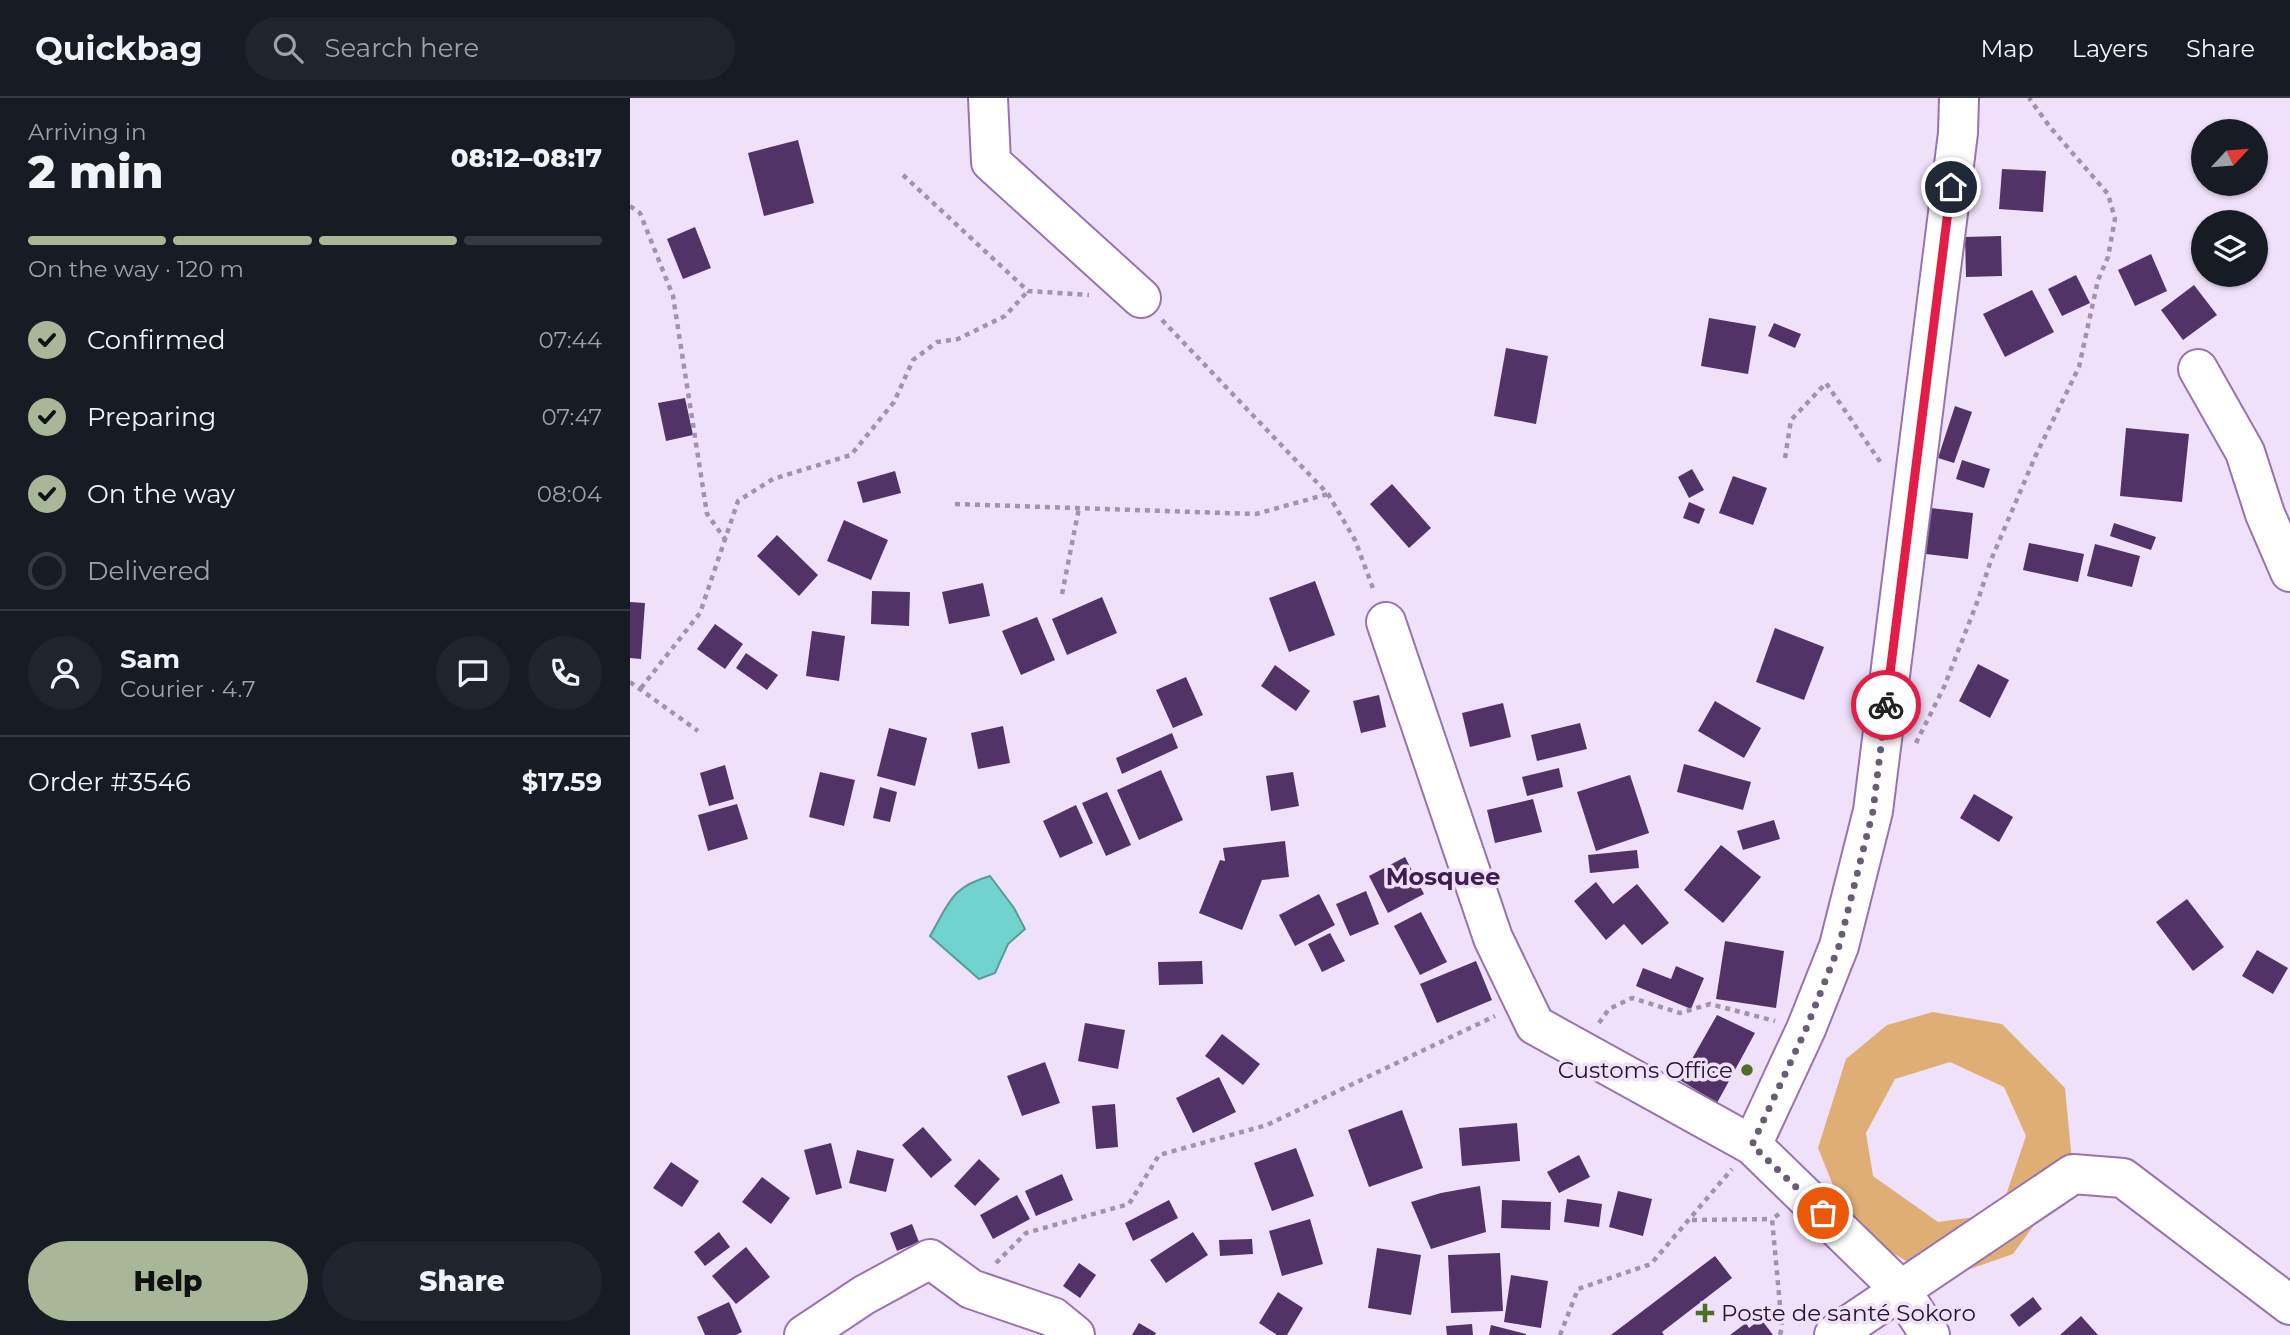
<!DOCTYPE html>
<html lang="en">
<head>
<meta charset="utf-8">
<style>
	body { margin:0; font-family:Montserrat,sans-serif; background:#20242c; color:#f1f3f6; height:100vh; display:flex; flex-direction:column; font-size:26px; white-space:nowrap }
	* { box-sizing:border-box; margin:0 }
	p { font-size:23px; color:#9ea1a6 }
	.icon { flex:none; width:38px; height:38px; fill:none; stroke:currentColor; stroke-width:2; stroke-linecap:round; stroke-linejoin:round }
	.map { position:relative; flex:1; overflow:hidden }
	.side { display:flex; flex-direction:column; background:#171b24; width:630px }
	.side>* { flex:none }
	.needle { width:46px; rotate:64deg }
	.controls { position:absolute; left:1561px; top:21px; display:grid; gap:14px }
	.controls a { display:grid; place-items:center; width:77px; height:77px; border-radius:50%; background:#171b24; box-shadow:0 2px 5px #0004; font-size:35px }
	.pin { position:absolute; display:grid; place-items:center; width:60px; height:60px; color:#fff; margin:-30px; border:4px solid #fff; border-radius:50%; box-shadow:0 2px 7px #0007 }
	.courier { position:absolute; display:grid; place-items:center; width:70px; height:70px; margin:-35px; border:5px solid #e11d48; border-radius:50%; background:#fff; color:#222; box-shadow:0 2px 9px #0007 }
	.headline em { font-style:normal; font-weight:800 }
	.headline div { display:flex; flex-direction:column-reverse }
	.headline { display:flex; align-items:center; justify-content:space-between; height:119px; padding:0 28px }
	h1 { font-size:46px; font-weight:800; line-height:52px }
	.bar { display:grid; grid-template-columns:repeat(4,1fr); gap:10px 7px; align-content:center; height:84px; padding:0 28px }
	.bar i { height:9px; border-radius:5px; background:#363941 }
	.bar .on { background:#a7b798 }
	.bar p { grid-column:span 4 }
	.line { display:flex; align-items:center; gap:18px; padding:0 28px; border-top:2px solid #363941 }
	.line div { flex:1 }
	.round { display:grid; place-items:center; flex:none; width:74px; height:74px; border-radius:37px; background:#20242c }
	ol { padding:0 28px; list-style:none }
	li { display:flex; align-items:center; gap:21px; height:77px }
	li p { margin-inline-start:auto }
	li .icon { padding:7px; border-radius:50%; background:#a7b798; color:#111; stroke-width:4 }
	li:last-child { color:#9ea1a6 }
	li i { width:38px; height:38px; border:4px solid #363941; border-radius:50% }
	.button { display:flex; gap:14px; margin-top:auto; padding:14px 28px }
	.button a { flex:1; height:80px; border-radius:42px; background:#a7b798; color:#111; font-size:28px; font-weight:800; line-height:80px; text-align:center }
	.button a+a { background:#20242c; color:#f1f3f6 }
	header { display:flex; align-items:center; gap:42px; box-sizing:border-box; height:98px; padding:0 35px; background:#171b24; border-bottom:2px solid #363941 }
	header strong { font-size:33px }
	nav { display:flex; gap:38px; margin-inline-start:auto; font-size:24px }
	.search { width:490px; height:63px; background:#20242c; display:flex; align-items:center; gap:18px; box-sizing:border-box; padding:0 24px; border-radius:38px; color:#9ea1a6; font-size:26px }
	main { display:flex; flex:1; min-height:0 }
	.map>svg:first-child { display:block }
</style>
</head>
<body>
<header>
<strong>Quickbag</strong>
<div class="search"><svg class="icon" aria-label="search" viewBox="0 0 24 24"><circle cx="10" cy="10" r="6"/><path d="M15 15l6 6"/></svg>Search here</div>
<nav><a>Map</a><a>Layers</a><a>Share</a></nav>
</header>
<main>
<section class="side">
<div class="headline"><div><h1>2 min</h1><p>Arriving in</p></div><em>08:12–08:17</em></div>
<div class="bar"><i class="on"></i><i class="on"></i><i class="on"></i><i></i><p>On the way · 120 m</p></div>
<ol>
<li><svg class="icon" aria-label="check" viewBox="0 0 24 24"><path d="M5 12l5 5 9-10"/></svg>Confirmed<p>07:44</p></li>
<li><svg class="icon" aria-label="check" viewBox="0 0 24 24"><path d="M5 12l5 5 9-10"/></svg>Preparing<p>07:47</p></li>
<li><svg class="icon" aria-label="check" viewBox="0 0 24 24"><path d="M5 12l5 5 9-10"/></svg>On the way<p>08:04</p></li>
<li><i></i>Delivered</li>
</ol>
<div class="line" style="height:126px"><a class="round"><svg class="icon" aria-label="person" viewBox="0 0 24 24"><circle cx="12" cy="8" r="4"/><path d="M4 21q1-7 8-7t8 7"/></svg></a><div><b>Sam</b><p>Courier · 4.7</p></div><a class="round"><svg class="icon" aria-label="chat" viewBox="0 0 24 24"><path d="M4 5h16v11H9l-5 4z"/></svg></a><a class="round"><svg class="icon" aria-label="phone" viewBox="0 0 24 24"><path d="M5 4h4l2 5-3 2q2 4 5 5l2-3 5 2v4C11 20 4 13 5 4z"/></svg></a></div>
<div class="line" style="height:91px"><div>Order #3546</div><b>$17.59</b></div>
<div class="button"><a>Help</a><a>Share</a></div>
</section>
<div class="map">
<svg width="1660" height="1237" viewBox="0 0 1660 1237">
	<rect width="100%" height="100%" fill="#f0e1fb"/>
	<path fill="#deae75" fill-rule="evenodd" d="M 1303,914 L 1372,926 L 1435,990 L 1443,1074 L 1383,1156 L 1337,1172 L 1286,1169 L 1220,1129 L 1188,1050 L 1216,961 L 1257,927 ZM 1320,964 L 1374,989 L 1396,1038 L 1376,1097 L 1345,1119 L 1308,1124 L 1243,1078 L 1236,1035 L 1265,981 Z"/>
	<path fill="#71d3cd" stroke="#5a9a9d" stroke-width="2" d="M 360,778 L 384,810 L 395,831 L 378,846 L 365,875 L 349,881 L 300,838 C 319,805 321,789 360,778 Z"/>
	<g fill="#523367">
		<polygon points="168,42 184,105 134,118 118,55"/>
		<polygon points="1372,71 1416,73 1413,114 1369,111"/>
		<polygon points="65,129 81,170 53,181 37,141"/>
		<polygon points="1371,138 1372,178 1336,179 1335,139"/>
		<polygon points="1521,156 1537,193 1505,208 1488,172"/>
		<polygon points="1446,177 1460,205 1432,218 1418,191"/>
		<polygon points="1564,187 1587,217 1553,242 1531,212"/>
		<polygon points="1402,192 1424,234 1375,259 1353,216"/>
		<polygon points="1079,220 1126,228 1118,276 1071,268"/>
		<polygon points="1144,225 1171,236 1165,250 1138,238"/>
		<polygon points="876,250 918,258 906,326 864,318"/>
		<polygon points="55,300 63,337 36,343 28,305"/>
		<polygon points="1325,308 1342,314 1324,365 1308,360"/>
		<polygon points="1496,330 1559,336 1552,404 1490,398"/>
		<polygon points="1332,362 1360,371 1354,390 1326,381"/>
		<polygon points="1062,371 1074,392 1059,400 1048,379"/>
		<polygon points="265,373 271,395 233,405 227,384"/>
		<polygon points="1103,378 1137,390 1123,427 1089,415"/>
		<polygon points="762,386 801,430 779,450 740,406"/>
		<polygon points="1059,404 1075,411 1069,426 1053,420"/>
		<polygon points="1301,410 1343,415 1338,461 1296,456"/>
		<polygon points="214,422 258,442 241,482 197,463"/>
		<polygon points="1484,425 1526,439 1521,452 1480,438"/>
		<polygon points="147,437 188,477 169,498 127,458"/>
		<polygon points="1399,445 1454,456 1448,484 1393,472"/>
		<polygon points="1465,446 1510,458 1502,489 1457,478"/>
		<polygon points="685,483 705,537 659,554 639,500"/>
		<polygon points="353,485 360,518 319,526 312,494"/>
		<polygon points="242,493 280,494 279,528 241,526"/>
		<polygon points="472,499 487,535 437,557 422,521"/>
		<polygon points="0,504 15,505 11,561 0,560"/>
		<polygon points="407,519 425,562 391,577 372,533"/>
		<polygon points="85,526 113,546 95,571 67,551"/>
		<polygon points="1145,530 1194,549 1174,602 1126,584"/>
		<polygon points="182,533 215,538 209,583 176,578"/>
		<polygon points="116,555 148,577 137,592 106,570"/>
		<polygon points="1348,566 1379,582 1360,620 1329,603"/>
		<polygon points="645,567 680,593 666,613 631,588"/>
		<polygon points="556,579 573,617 543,630 526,592"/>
		<polygon points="749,597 756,629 731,635 723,603"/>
		<polygon points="1085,603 1131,630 1114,660 1068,633"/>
		<polygon points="873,605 881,639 840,649 832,615"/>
		<polygon points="950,625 957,651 907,663 901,637"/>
		<polygon points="373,628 380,665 348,671 341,635"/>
		<polygon points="259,630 297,640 285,688 247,678"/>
		<polygon points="542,635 548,650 492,676 486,660"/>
		<polygon points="1054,666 1121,684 1113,712 1047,694"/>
		<polygon points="95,667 104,701 79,708 70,675"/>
		<polygon points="929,670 933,689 897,698 892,679"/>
		<polygon points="531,672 553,722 509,742 487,692"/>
		<polygon points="190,674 225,682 214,728 179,719"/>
		<polygon points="663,674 669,708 641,713 636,678"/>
		<polygon points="1000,677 1019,735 966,753 947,694"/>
		<polygon points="250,689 267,694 260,724 243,720"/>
		<polygon points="477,694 501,747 476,758 452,705"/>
		<polygon points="1344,696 1383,719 1369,744 1330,720"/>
		<polygon points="903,701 912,734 865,745 857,712"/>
		<polygon points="107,706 118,741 78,753 68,717"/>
		<polygon points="446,707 463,745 430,760 413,723"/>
		<polygon points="1144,722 1150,741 1113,752 1107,733"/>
		<polygon points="655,743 659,779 632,782 612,832 569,815 590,762 595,763 593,750"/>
		<polygon points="1091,747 1131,779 1093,825 1054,792"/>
		<polygon points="1007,752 1009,770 960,775 958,757"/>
		<polygon points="775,759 794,796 758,815 739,778"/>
		<polygon points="966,784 983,806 1007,786 1039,825 1012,847 994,826 976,842 944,803"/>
		<polygon points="736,793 749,826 720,838 706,806"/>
		<polygon points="689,796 705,827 665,848 649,817"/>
		<polygon points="1557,801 1594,849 1563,873 1526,824"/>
		<polygon points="791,814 817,864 790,877 764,828"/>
		<polygon points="700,835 715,863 692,874 678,846"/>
		<polygon points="1095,843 1154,853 1146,910 1086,901"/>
		<polygon points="1627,852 1658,870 1643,896 1612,878"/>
		<polygon points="572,863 573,886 529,887 528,864"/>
		<polygon points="846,863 862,902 807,925 790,886"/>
		<polygon points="1046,868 1074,880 1061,911 1006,888 1013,870 1041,881"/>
		<polygon points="1087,917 1125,935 1087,1005 1050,982"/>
		<polygon points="455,925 495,932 488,971 448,963"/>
		<polygon points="592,936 630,966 613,987 575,958"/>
		<polygon points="415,964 430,1005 392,1018 377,978"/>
		<polygon points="589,979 606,1014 563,1035 546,1000"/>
		<polygon points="485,1006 488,1049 466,1051 462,1008"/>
		<polygon points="772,1012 793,1070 739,1089 718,1032"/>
		<polygon points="887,1025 890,1063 832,1068 829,1030"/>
		<polygon points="293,1029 322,1062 301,1080 272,1047"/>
		<polygon points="201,1045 212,1090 186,1097 174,1052"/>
		<polygon points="666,1050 684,1098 642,1113 624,1065"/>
		<polygon points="227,1052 264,1061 256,1094 219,1085"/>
		<polygon points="949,1057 960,1079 929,1095 917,1074"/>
		<polygon points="349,1061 370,1081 345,1108 324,1088"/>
		<polygon points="41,1064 69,1083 52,1109 23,1090"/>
		<polygon points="432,1076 443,1102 406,1118 395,1093"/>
		<polygon points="132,1079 160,1100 141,1126 112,1104"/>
		<polygon points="850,1088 856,1134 801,1151 781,1104 811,1095"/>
		<polygon points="988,1093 1022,1101 1013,1138 979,1129"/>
		<polygon points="387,1097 400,1121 363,1141 350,1117"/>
		<polygon points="937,1101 972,1106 969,1129 934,1124"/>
		<polygon points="539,1102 548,1120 503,1143 495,1125"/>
		<polygon points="872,1102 921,1104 920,1132 871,1130"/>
		<polygon points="680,1121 693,1166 652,1178 639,1133"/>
		<polygon points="282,1126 289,1144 267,1153 260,1135"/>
		<polygon points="89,1134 100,1149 75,1168 64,1154"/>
		<polygon points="563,1134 578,1157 536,1185 520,1162"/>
		<polygon points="622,1141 623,1156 590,1158 589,1142"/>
		<polygon points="116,1149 140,1179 106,1206 82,1178"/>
		<polygon points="747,1150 791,1157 781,1217 738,1210"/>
		<polygon points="870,1155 873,1213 821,1215 818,1157"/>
		<polygon points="1085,1158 1102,1180 1032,1234 1034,1237 981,1237"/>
		<polygon points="449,1165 466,1177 450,1200 433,1188"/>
		<polygon points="881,1177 918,1183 911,1230 874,1224"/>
		<polygon points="648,1194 673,1210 657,1237 647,1237 629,1225"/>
		<polygon points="1403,1199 1412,1211 1389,1229 1380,1217"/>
		<polygon points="99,1204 112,1234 106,1237 75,1237 67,1219"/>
		<polygon points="1451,1218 1468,1237 1430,1237"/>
		<polygon points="1131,1221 1143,1237 1100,1237 1116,1225 1119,1230"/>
		<polygon points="509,1225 526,1235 525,1237 502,1237"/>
		<polygon points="842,1226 843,1237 817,1237 816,1228"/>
		<polygon points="861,1227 896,1236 896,1237 859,1237"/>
	</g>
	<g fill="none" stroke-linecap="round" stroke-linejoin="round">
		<g stroke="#9773af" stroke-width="42">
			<g id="minor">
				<polyline points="358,0 361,64 511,200"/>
				<polyline points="1568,271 1615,354 1635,416 1660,474"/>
				<polyline points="756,524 863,840 905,927 1122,1047"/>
				<polyline points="174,1237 234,1197 300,1161 341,1191 423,1219 445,1237"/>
				<polyline points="1204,1237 1443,1076 1493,1080 1660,1207"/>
			</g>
		</g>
		<g stroke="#9773af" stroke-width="42">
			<polyline id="major" points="1300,1237 1270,1191 1122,1047 1176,931 1209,848 1243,713 1328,35 1329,0"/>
		</g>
		<g stroke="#a293ac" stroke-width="4.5" stroke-dasharray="5 5" stroke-linecap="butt">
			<polyline points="273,77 398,193 459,197"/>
			<polyline points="0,108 10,115 43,198 77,416 95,441"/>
			<polyline points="532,222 698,396 725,442 744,493"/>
			<polyline points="1155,360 1161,322 1196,285 1253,368"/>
			<polyline points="325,406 626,416 698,396"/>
			<polyline points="432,496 449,410"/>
			<polyline points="0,584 68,633"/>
			<polyline points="11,590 70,515 108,403 143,381 221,357 264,304 283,262 307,244 328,241 375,218 398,193"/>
			<polyline points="1286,645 1314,589 1348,502 1361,462 1405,359 1449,269 1468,182 1478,159 1485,121 1478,96 1420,29 1399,0"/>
			<polyline points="969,925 979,911 1002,900 1050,915 1080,906 1145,923"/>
			<polyline points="1149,1116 1142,1121 1152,1229 1150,1237"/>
			<polyline points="1062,1122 1142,1121"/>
			<polyline points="366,1165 396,1135 499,1106 529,1057 637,1027 865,918"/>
			<polyline points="930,1237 948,1191 1021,1166 1102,1071"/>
		</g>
		<use href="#minor" stroke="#fff" stroke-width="38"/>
		<use href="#major" stroke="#fff" stroke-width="38"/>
	</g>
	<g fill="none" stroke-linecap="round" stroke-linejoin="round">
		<polyline stroke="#6b5c75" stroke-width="7" stroke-dasharray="0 12.6" points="1193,1115 1122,1047 1176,931 1209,848 1243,713 1256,607"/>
		<polyline stroke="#e11d48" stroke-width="9" points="1256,607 1321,89"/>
	</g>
	<g fill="#4d6e26" stroke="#f0e1fb" stroke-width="2.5">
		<circle cx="1117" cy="972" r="7"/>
		<path d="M1071.5 1204.5h7v7h7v7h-7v7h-7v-7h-7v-7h7z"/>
	</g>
	<g text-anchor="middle" stroke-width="7" stroke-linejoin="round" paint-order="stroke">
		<g font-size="23" fill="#24152d" stroke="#f0e1fb" text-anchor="end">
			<text x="1103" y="980">Customs Office</text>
			<text x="1091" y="1223" text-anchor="start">Poste de santé Sokoro</text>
		</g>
		<g font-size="24" font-weight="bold" fill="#3e1d52" stroke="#f0e1fb">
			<text x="813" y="787">Mosquee</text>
		</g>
	</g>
</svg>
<div class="controls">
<a><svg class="needle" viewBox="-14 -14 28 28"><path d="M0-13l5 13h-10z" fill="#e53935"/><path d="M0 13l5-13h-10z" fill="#9ea1a6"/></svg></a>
<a><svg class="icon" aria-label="layers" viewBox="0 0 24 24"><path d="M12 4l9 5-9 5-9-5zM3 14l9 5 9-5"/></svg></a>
</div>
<div class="pin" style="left:1193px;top:1115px;background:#ea580c"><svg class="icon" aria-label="bag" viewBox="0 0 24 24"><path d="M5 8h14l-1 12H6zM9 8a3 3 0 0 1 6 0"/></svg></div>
<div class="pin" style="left:1321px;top:89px;background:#1f2937"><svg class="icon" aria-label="home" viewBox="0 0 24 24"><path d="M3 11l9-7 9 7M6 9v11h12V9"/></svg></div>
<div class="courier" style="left:1256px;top:607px"><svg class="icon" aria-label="bike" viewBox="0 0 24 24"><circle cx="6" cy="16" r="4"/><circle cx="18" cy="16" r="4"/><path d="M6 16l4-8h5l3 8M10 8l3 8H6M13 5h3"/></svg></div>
</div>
</main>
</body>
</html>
